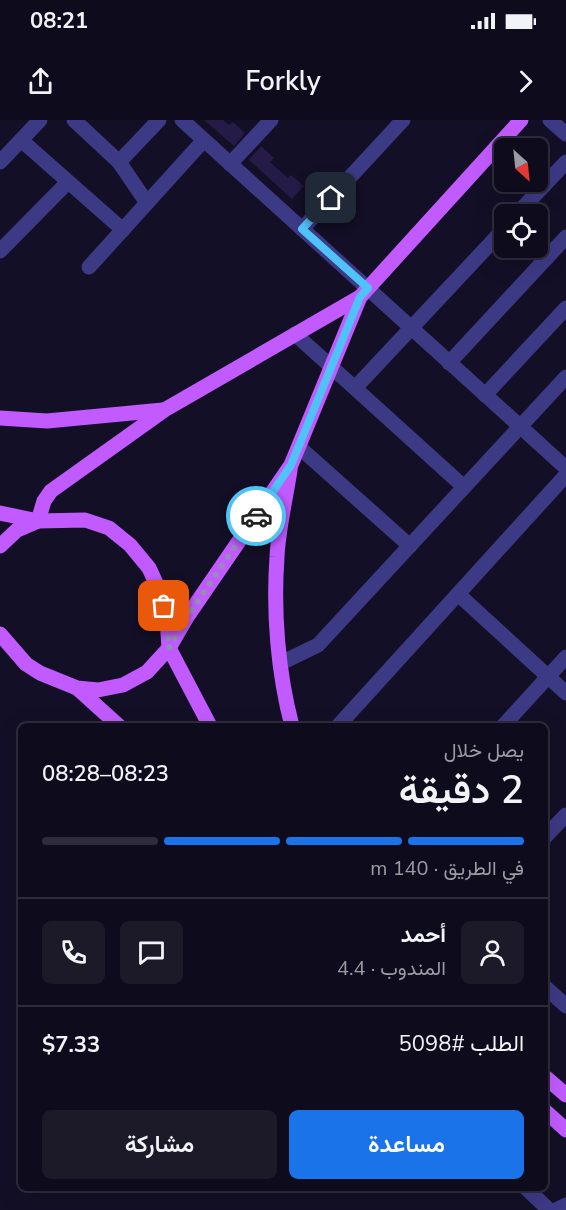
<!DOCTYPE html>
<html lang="ar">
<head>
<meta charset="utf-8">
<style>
	body { margin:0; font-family:"Nunito Sans",Vazirmatn,sans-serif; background:#1c1929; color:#f1f3f6; direction:rtl; height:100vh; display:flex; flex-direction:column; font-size:22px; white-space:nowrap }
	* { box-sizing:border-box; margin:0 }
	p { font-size:20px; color:#9b9ba3 }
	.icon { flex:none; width:33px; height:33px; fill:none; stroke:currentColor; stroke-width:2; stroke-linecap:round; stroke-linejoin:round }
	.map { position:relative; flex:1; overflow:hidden; direction:ltr }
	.side { position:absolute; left:18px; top:603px; width:530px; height:468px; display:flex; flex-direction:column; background:#0e0b1c; border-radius:9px; box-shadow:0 6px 24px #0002,0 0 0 2px #2e2b3b; direction:rtl }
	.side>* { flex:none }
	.needle { width:39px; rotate:153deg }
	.fabs { position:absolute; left:494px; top:18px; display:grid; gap:12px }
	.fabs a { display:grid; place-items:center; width:54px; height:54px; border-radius:9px; background:#0e0b1c; box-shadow:0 6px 24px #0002,0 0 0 2px #2e2b3b; font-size:30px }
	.pin { position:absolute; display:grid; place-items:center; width:51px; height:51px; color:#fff; margin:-26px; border-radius:12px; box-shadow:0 3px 9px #0006 }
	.courier { position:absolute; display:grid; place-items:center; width:60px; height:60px; margin:-30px; border:4px solid #4fc3f7; border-radius:50%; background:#fff; color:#222; box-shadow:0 2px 8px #0007 }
	.headline em { font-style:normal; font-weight:600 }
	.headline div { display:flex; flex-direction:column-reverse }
	.headline { display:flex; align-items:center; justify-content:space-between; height:102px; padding:0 24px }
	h1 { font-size:39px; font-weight:600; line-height:45px }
	.bar { display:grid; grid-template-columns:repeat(4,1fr); gap:9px 6px; align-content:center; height:72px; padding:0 24px }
	.bar i { height:8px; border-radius:4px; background:#2e2b3b }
	.bar .on { background:#1a73e8 }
	.bar p { grid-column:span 4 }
	.line { display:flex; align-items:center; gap:15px; padding:0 24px; border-top:2px solid #2e2b3b }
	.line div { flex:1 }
	.round { display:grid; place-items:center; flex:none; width:63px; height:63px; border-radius:9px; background:#1c1929 }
	.action { display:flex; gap:12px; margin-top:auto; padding:12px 24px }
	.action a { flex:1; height:69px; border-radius:9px; background:#1a73e8; color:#fff; font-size:24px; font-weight:600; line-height:69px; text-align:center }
	.action a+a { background:#1c1929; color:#f1f3f6 }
	.status { display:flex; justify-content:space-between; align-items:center; height:42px; padding:0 30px; background:#0e0b1c; direction:ltr }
	.status svg { height:16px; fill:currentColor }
	header { display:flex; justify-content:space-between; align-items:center; height:78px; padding:0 24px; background:#0e0b1c; font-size:27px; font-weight:600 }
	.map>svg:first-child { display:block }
</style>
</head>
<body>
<div class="status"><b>08:21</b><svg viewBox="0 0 49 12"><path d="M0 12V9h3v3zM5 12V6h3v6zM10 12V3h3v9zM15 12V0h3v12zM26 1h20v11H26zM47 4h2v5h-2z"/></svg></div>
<header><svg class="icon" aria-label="forward" viewBox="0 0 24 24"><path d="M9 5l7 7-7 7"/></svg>Forkly<svg class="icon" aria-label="share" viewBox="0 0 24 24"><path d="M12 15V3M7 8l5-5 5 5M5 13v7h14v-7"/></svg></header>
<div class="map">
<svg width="566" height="1090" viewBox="0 0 566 1090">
	<rect width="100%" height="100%" fill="#130f26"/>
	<g fill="#241b47">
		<polygon points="204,0 223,0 229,5 233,2 245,13 234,26"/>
		<polygon points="261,26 274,38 270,42 288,58 291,55 304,66 292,79 249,40"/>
	</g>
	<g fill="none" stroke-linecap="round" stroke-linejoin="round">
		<g stroke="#3d3a85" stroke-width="15">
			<polyline points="74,0 119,42 147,83"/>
			<polyline points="182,0 566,348"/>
			<polyline points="550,0 566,14"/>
			<polyline points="21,20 123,110"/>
			<polyline points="0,42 40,0"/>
			<polyline points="119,42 159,0"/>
			<polyline points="230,44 271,0"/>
			<polyline points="517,94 566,42"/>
			<polyline points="302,109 403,0"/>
			<polyline points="0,131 68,62"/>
			<polyline points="89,147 204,20"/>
			<polyline points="295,214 464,367"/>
			<polyline points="449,243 566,117"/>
			<polyline points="355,268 504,109"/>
			<polyline points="485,275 566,188"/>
			<polyline points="299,327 410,426"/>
			<polyline points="458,474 566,573"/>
			<polyline points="281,543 318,525 566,257"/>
			<polyline points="338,606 566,355"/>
			<polyline points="503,606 566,537"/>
			<polyline points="544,718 566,695"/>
			<polyline points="544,866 566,886"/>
			<polyline points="526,1068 549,1090"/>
			<polyline points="556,1090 566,1085"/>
		</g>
		<g stroke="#c25bff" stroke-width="15">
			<polyline points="0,298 47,301 163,290"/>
			<path d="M 290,350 C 286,378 278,410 277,437 C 273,492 278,553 292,606"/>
			<polyline points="0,393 38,401 44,381 51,371 166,289 360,177 521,0"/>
			<polyline points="0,426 17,410 38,401 85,400 109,408 130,425 149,448 161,474 167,498 169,528 147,552 123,565 98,570 77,568 40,553 26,544 0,514"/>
			<polyline points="77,568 119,606"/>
			<polyline points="210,606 169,528 187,497 291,345 360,177"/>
			<polyline points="544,956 566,975"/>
			<polyline points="544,990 566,1010"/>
		</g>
	</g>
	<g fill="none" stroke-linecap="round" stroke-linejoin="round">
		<polyline stroke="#948fb3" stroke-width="6" stroke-dasharray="0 10.8" points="164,486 167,498 169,528 187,497 256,396"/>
		<polyline stroke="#4fc3f7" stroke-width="8" points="256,396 291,345 360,177 368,168 302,109 331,78"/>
	</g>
</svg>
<div class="fabs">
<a><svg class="needle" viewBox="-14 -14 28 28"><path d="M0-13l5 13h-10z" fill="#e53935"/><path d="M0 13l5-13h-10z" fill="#9b9ba3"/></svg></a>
<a><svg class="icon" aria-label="locate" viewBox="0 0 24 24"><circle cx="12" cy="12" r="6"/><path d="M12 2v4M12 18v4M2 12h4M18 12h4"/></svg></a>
</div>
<div class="pin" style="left:164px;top:486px;background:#ea580c"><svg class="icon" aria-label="bag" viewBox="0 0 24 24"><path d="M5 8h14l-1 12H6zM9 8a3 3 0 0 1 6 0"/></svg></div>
<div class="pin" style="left:331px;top:78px;background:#1f2937"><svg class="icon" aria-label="home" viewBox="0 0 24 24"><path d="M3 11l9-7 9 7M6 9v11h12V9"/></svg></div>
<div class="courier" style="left:256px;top:396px"><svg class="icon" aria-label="car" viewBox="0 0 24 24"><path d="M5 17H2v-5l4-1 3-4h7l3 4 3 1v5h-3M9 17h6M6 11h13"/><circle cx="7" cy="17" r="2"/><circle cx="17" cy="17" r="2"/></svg></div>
<section class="side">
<div class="headline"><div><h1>2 دقيقة</h1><p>يصل خلال</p></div><em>08:23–08:28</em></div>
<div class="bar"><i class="on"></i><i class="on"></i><i class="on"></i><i></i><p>في الطريق · 140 m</p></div>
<div class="line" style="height:108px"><a class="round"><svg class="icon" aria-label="person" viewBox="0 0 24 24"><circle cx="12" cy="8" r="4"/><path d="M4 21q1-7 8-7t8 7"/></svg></a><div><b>أحمد</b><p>المندوب · 4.4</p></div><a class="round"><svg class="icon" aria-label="chat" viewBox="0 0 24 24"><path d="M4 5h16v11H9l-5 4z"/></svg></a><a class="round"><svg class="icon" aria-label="phone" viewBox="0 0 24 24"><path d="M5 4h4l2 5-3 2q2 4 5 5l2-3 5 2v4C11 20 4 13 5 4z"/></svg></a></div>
<div class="line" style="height:78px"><div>الطلب #5098</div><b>$7.33</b></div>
<div class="action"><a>مساعدة</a><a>مشاركة</a></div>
</section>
</div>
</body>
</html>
